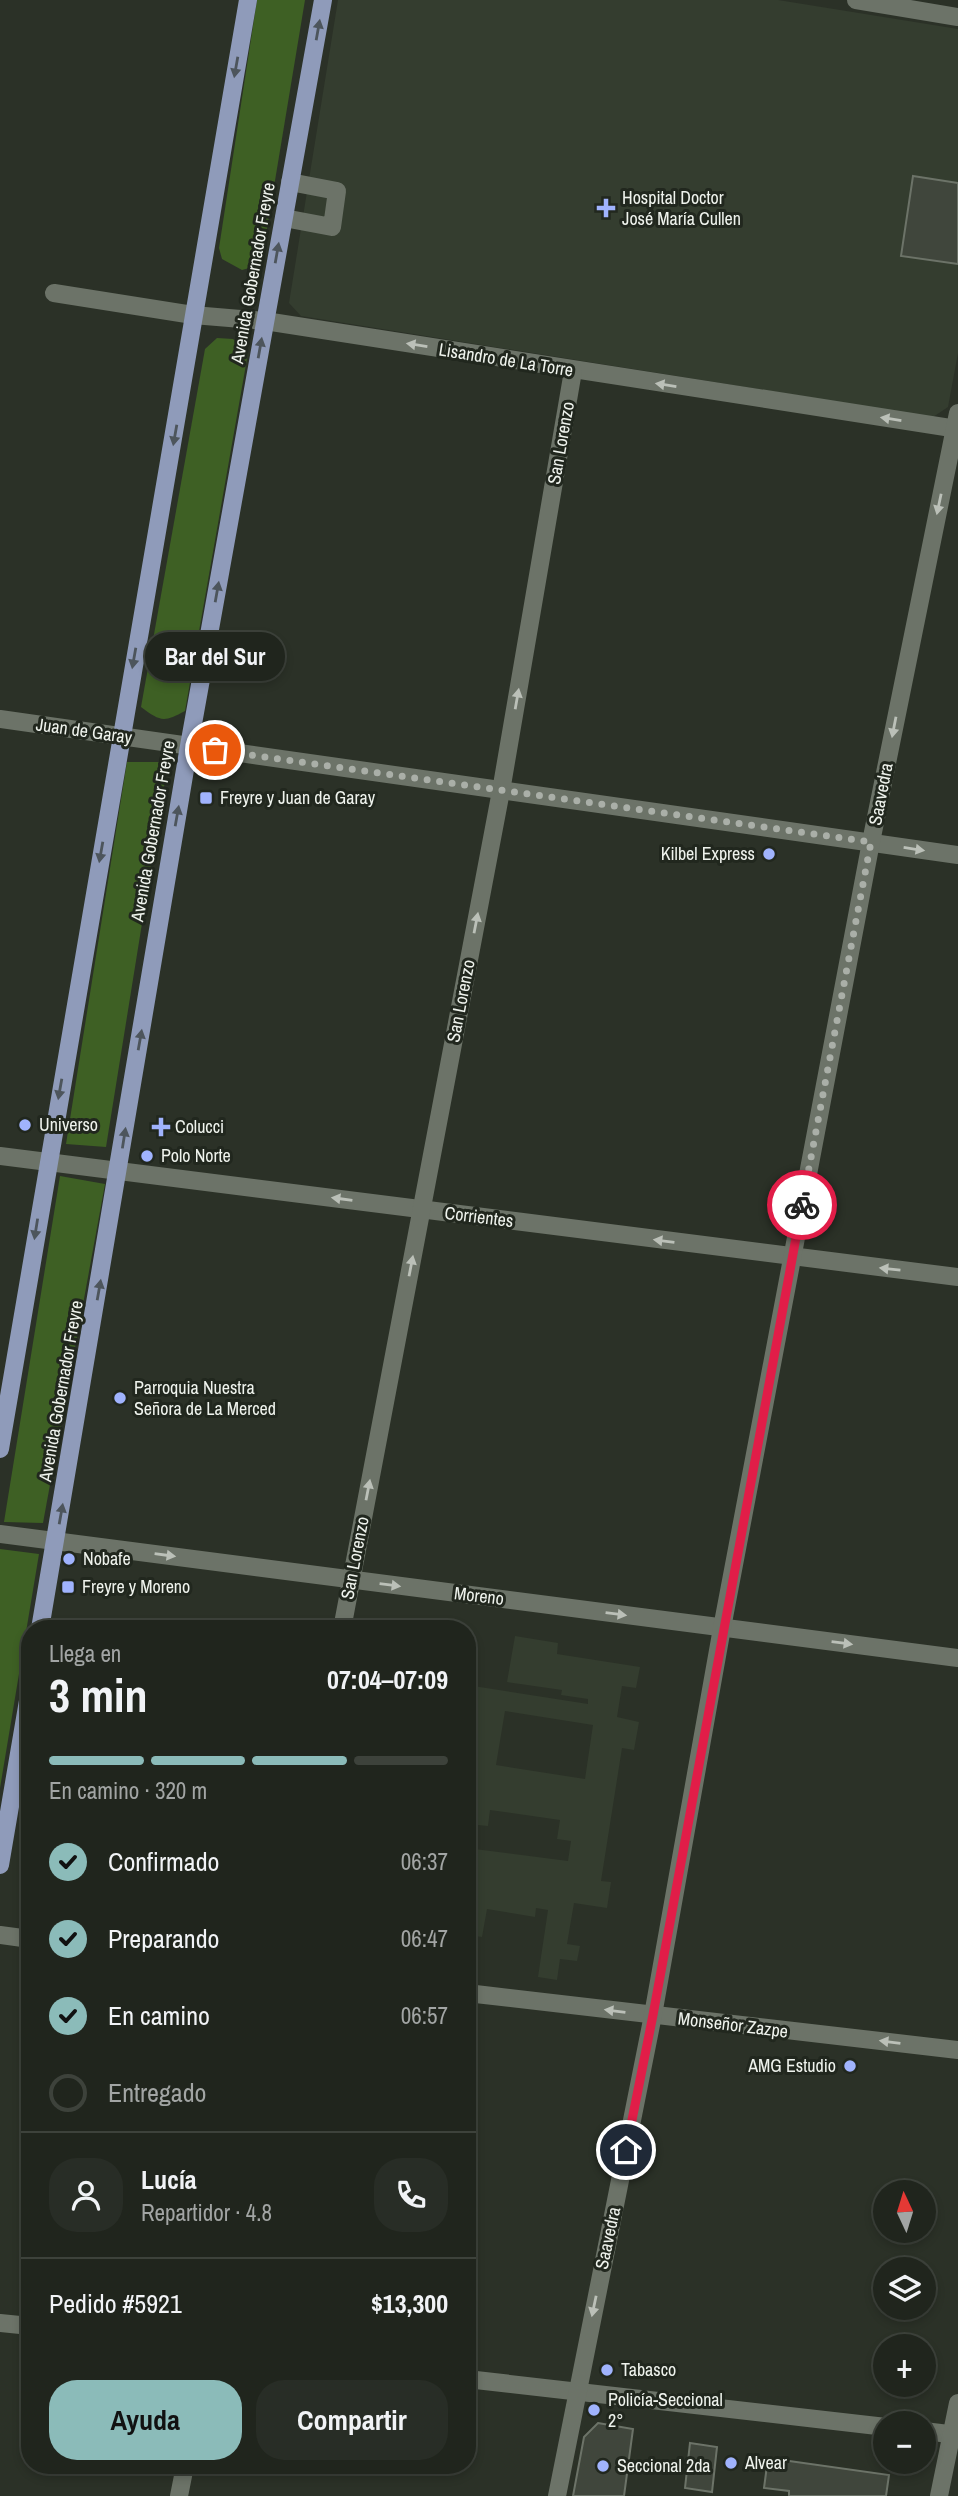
<!DOCTYPE html>
<html lang="es">
<head>
<meta charset="utf-8">
<style>
	body { margin:0; font-family:"Archivo Narrow",sans-serif; background:#282d26; color:#f1f3f6; height:100vh; display:flex; flex-direction:column; font-size:26px; white-space:nowrap }
	* { box-sizing:border-box; margin:0 }
	p { font-size:23px; color:#a2a5a4 }
	.icon { flex:none; width:38px; height:38px; fill:none; stroke:currentColor; stroke-width:2; stroke-linecap:round; stroke-linejoin:round }
	.map { position:relative; flex:1; overflow:hidden }
	.side { position:absolute; left:21px; top:1620px; width:455px; height:854px; display:flex; flex-direction:column; background:#20251d; border-radius:28px; box-shadow:0 4px 10px #0003,0 0 0 2px #3d423b }
	.side>* { flex:none }
	.needle { width:46px; rotate:356deg }
	.tools { position:absolute; left:873px; top:2180px; display:grid; gap:14px }
	.tools a { display:grid; place-items:center; width:63px; height:63px; border-radius:50%; background:#20251d; box-shadow:0 4px 10px #0003,0 0 0 2px #3d423b; font-size:35px }
	.pin { position:absolute; display:grid; place-items:center; width:60px; height:60px; color:#fff; margin:-30px; border:4px solid #fff; border-radius:50%; box-shadow:0 2px 7px #0007 }
	.courier { position:absolute; display:grid; place-items:center; width:70px; height:70px; margin:-35px; border:5px solid #e11d48; border-radius:50%; background:#fff; color:#222; box-shadow:0 2px 9px #0007 }
	.bubble { position:absolute; height:49px; border-radius:24px; background:#20251d; box-shadow:0 4px 10px #0003,0 0 0 2px #3d423b; font-size:23px; font-weight:700; line-height:49px; text-align:center }
	.headline em { font-style:normal; font-weight:700 }
	.headline div { display:flex; flex-direction:column-reverse }
	.headline { display:flex; align-items:center; justify-content:space-between; height:119px; padding:0 28px }
	h1 { font-size:46px; font-weight:700; line-height:52px }
	.bar { display:grid; grid-template-columns:repeat(4,1fr); gap:10px 7px; align-content:center; height:84px; padding:0 28px }
	.bar i { height:9px; border-radius:5px; background:#3d423b }
	.bar .active { background:#8bbbb9 }
	.bar p { grid-column:span 4 }
	.line { display:flex; align-items:center; gap:18px; padding:0 28px; border-top:2px solid #3d423b }
	.line div { flex:1 }
	.round { display:grid; place-items:center; flex:none; width:74px; height:74px; border-radius:28px; background:#282d26 }
	ol { padding:0 28px; list-style:none }
	li { display:flex; align-items:center; gap:21px; height:77px }
	li p { margin-inline-start:auto }
	li .icon { padding:7px; border-radius:50%; background:#8bbbb9; color:#111; stroke-width:4 }
	li:last-child { color:#a2a5a4 }
	li i { width:38px; height:38px; border:4px solid #3d423b; border-radius:50% }
	.action { display:flex; gap:14px; margin-top:auto; padding:14px 28px }
	.action a { flex:1; height:80px; border-radius:28px; background:#8bbbb9; color:#111; font-size:28px; font-weight:700; line-height:80px; text-align:center }
	.action a+a { background:#282d26; color:#f1f3f6 }
	.map>svg:first-child { display:block }
</style>
</head>
<body>
<div class="map">
<svg width="958" height="2496" viewBox="0 0 958 2496">
	<rect width="100%" height="100%" fill="#2b3127"/>
	<g fill="#343d2f" fill-rule="evenodd">
		<polygon points="338,0 778,0 958,29 958,183 913,177 902,256 958,264 958,353 948,407 933,417 301,316 289,303"/>
		<path d="M 515,1636 L 558,1643 L 557,1654 L 640,1667 L 636,1688 L 622,1686 L 617,1717 L 639,1722 L 634,1750 L 622,1748 L 601,1881 L 611,1882 L 607,1908 L 574,1903 L 567,1944 L 580,1946 L 577,1961 L 560,1959 L 557,1980 L 538,1977 L 548,1910 L 536,1908 L 535,1917 L 487,1909 L 482,1937 L 467,1935 L 467,1848 L 568,1861 L 571,1841 L 557,1839 L 560,1820 L 490,1810 L 488,1826 L 467,1824 L 467,1685 L 588,1704 L 588,1699 L 561,1695 L 562,1690 L 507,1682 ZM 505,1711 L 593,1725 L 585,1779 L 496,1765 Z"/>
	</g>
	<g fill="#3e6024">
		<polygon points="257,0 305,0 261,265 242,270 222,259 219,248"/>
		<path d="M 217,338 L 233,339 L 248,353 L 185,711 C 163,723 160,721 141,707 L 205,349 Z"/>
		<polygon points="127,762 168,762 106,1147 66,1144"/>
		<polygon points="60,1176 105,1184 43,1523 4,1522"/>
		<polygon points="0,1549 39,1554 0,1788"/>
	</g>
	<g fill="#40463c" stroke="#6c7368" stroke-width="2">
		<polygon points="913,176 958,183 958,264 901,256"/>
		<polygon points="598,2423 633,2429 624,2496 573,2496 584,2437"/>
		<polygon points="690,2443 717,2447 712,2492 685,2488"/>
		<polygon points="768,2458 889,2475 886,2496 789,2496 789,2491 764,2488"/>
	</g>
	<g fill="none" stroke-linecap="round" stroke-linejoin="round">
		<g stroke="#6c7368" stroke-width="18">
			<polyline points="856,0 958,17"/>
			<polyline points="284,218 332,227 337,191 290,182"/>
			<polyline points="54,293 193,315 265,321 958,429"/>
			<polyline points="0,719 958,855"/>
			<polyline points="0,1156 958,1277"/>
			<polyline points="0,1534 958,1658"/>
			<polyline points="342,1629 501,791 573,371"/>
			<polyline points="0,1935 30,1939"/>
			<polyline points="467,1993 958,2050"/>
			<polyline points="0,2323 30,2326"/>
			<polyline points="467,2379 886,2427"/>
			<polyline points="924,2431 958,2435"/>
			<polyline points="179,2496 185,2466"/>
			<polyline points="557,2496 653,2015 722,1628 871,842 958,413"/>
			<polyline points="939,2496 958,2403"/>
		</g>
		<g stroke="#8f9bba" stroke-width="18">
			<polyline points="0,1449 248,0"/>
			<polyline points="40,1629 189,746 323,0"/>
			<polyline points="0,1865 30,1689"/>
		</g>
	</g>
	<defs><path id="oneway-solid" d="M-6-.8H1V-3.2L6.5 0L1 3.2V.8H-6Z" transform="scale(1.75)"/></defs>
	<g fill="#4d555c">
		<use href="#oneway-solid" transform="translate(318 30) rotate(-80)"/>
		<use href="#oneway-solid" transform="translate(236 67) rotate(100)"/>
		<use href="#oneway-solid" transform="translate(277 253) rotate(-80)"/>
		<use href="#oneway-solid" transform="translate(260 348) rotate(-80)"/>
		<use href="#oneway-solid" transform="translate(175 435) rotate(100)"/>
		<use href="#oneway-solid" transform="translate(217 592) rotate(-80)"/>
		<use href="#oneway-solid" transform="translate(134 658) rotate(100)"/>
		<use href="#oneway-solid" transform="translate(177 816) rotate(-80)"/>
		<use href="#oneway-solid" transform="translate(101 852) rotate(100)"/>
		<use href="#oneway-solid" transform="translate(140 1040) rotate(-80)"/>
		<use href="#oneway-solid" transform="translate(60 1089) rotate(100)"/>
		<use href="#oneway-solid" transform="translate(124 1138) rotate(-81)"/>
		<use href="#oneway-solid" transform="translate(36 1229) rotate(99)"/>
		<use href="#oneway-solid" transform="translate(99 1290) rotate(-80)"/>
		<use href="#oneway-solid" transform="translate(61 1514) rotate(-80)"/>
	</g>
	<g fill="#bbc0b8">
		<use href="#oneway-solid" transform="translate(417 345) rotate(-171)"/>
		<use href="#oneway-solid" transform="translate(666 385) rotate(-171)"/>
		<use href="#oneway-solid" transform="translate(891 419) rotate(-171)"/>
		<use href="#oneway-solid" transform="translate(939 504) rotate(102)"/>
		<use href="#oneway-solid" transform="translate(517 699) rotate(-80)"/>
		<use href="#oneway-solid" transform="translate(894 727) rotate(101)"/>
		<use href="#oneway-solid" transform="translate(914 849) rotate(9)"/>
		<use href="#oneway-solid" transform="translate(476 923) rotate(-79)"/>
		<use href="#oneway-solid" transform="translate(342 1199) rotate(-172)"/>
		<use href="#oneway-solid" transform="translate(664 1241) rotate(-173)"/>
		<use href="#oneway-solid" transform="translate(411 1266) rotate(-79)"/>
		<use href="#oneway-solid" transform="translate(890 1269) rotate(-174)"/>
		<use href="#oneway-solid" transform="translate(368 1490) rotate(-79)"/>
		<use href="#oneway-solid" transform="translate(165 1555) rotate(8)"/>
		<use href="#oneway-solid" transform="translate(390 1585) rotate(7)"/>
		<use href="#oneway-solid" transform="translate(616 1614) rotate(7)"/>
		<use href="#oneway-solid" transform="translate(842 1643) rotate(7)"/>
		<use href="#oneway-solid" transform="translate(615 2011) rotate(-173)"/>
		<use href="#oneway-solid" transform="translate(890 2042) rotate(-173)"/>
		<use href="#oneway-solid" transform="translate(594 2306) rotate(102)"/>
	</g>
	<g fill="none" stroke-linecap="round" stroke-linejoin="round">
		<polyline stroke="#aaafa8" stroke-width="7" stroke-dasharray="0 12.6" points="215,750 871,842 802,1205"/>
		<polyline stroke="#e11d48" stroke-width="9" points="626,2150 653,2015 802,1205"/>
	</g>
	<g fill="#a0b3fd" stroke="#21271e" stroke-width="2.5">
		<path d="M602.5 197.5h7v7h7v7h-7v7h-7v-7h-7v-7h7z"/>
		<rect x="199" y="791" width="14" height="14" rx="3.5"/>
		<circle cx="769" cy="854" r="7"/>
		<circle cx="25" cy="1125" r="7"/>
		<path d="M157.5 1116.5h7v7h7v7h-7v7h-7v-7h-7v-7h7z"/>
		<circle cx="147" cy="1156" r="7"/>
		<circle cx="120" cy="1398" r="7"/>
		<circle cx="69" cy="1559" r="7"/>
		<rect x="61" y="1580" width="14" height="14" rx="3.5"/>
		<circle cx="850" cy="2066" r="7"/>
		<circle cx="607" cy="2370" r="7"/>
		<circle cx="594" cy="2410" r="7"/>
		<circle cx="731" cy="2463" r="7"/>
		<circle cx="603" cy="2466" r="7"/>
	</g>
	<g text-anchor="middle" stroke-width="6" stroke-linejoin="round" paint-order="stroke">
		<g font-size="18" fill="#eff3ed" stroke="#21271e" text-anchor="start">
			<text x="622" y="204">Hospital Doctor<tspan x="622" dy="21">José María Cullen</tspan></text>
			<text x="220" y="804">Freyre y Juan de Garay</text>
			<text x="755" y="860" text-anchor="end">Kilbel Express</text>
			<text x="39" y="1131">Universo</text>
			<text x="175" y="1133">Colucci</text>
			<text x="161" y="1162">Polo Norte</text>
			<text x="134" y="1394">Parroquia Nuestra<tspan x="134" dy="21">Señora de La Merced</tspan></text>
			<text x="83" y="1565">Nobafe</text>
			<text x="82" y="1593">Freyre y Moreno</text>
			<text x="836" y="2072" text-anchor="end">AMG Estudio</text>
			<text x="621" y="2376">Tabasco</text>
			<text x="608" y="2406">Policía-Seccional<tspan x="608" dy="21">2°</tspan></text>
			<text x="745" y="2469">Alvear</text>
			<text x="617" y="2472">Seccional 2da</text>
		</g>
		<g font-size="18" fill="#eff3ed" stroke="#21271e">
			<text transform="translate(253 273) rotate(-80)" y="6">Avenida Gobernador Freyre</text>
			<text transform="translate(506 360) rotate(9)" y="6">Lisandro de La Torre</text>
			<text transform="translate(561 443) rotate(-80)" y="6">San Lorenzo</text>
			<text transform="translate(84 731) rotate(8)" y="6">Juan de Garay</text>
			<text transform="translate(881 794) rotate(-79)" y="6">Saavedra</text>
			<text transform="translate(153 831) rotate(-80)" y="6">Avenida Gobernador Freyre</text>
			<text transform="translate(461 1001) rotate(-79)" y="6">San Lorenzo</text>
			<text transform="translate(479 1217) rotate(7)" y="6">Corrientes</text>
			<text transform="translate(61 1391) rotate(-80)" y="6">Avenida Gobernador Freyre</text>
			<text transform="translate(355 1558) rotate(-79)" y="6">San Lorenzo</text>
			<text transform="translate(479 1596) rotate(7)" y="6">Moreno</text>
			<text transform="translate(733 2025) rotate(7)" y="6">Monseñor Zazpe</text>
			<text transform="translate(608 2238) rotate(-78)" y="6">Saavedra</text>
		</g>
	</g>
</svg>
<div class="tools">
<a><svg class="needle" viewBox="-14 -14 28 28"><path d="M0-13l5 13h-10z" fill="#e53935"/><path d="M0 13l5-13h-10z" fill="#a2a5a4"/></svg></a>
<a><svg class="icon" aria-label="layers" viewBox="0 0 24 24"><path d="M12 4l9 5-9 5-9-5zM3 14l9 5 9-5"/></svg></a>
<a>+</a>
<a>−</a>
</div>
<div class="pin" style="left:215px;top:750px;background:#ea580c"><svg class="icon" aria-label="bag" viewBox="0 0 24 24"><path d="M5 8h14l-1 12H6zM9 8a3 3 0 0 1 6 0"/></svg></div>
<div class="pin" style="left:626px;top:2150px;background:#1f2937"><svg class="icon" aria-label="home" viewBox="0 0 24 24"><path d="M3 11l9-7 9 7M6 9v11h12V9"/></svg></div>
<div class="courier" style="left:802px;top:1205px"><svg class="icon" aria-label="bike" viewBox="0 0 24 24"><circle cx="6" cy="16" r="4"/><circle cx="18" cy="16" r="4"/><path d="M6 16l4-8h5l3 8M10 8l3 8H6M13 5h3"/></svg></div>
<div class="bubble" style="left:145px;top:632px;width:140px">Bar del Sur</div>
<section class="side">
<div class="headline"><div><h1>3 min</h1><p>Llega en</p></div><em>07:04–07:09</em></div>
<div class="bar"><i class="active"></i><i class="active"></i><i class="active"></i><i></i><p>En camino · 320 m</p></div>
<ol>
<li><svg class="icon" aria-label="check" viewBox="0 0 24 24"><path d="M5 12l5 5 9-10"/></svg>Confirmado<p>06:37</p></li>
<li><svg class="icon" aria-label="check" viewBox="0 0 24 24"><path d="M5 12l5 5 9-10"/></svg>Preparando<p>06:47</p></li>
<li><svg class="icon" aria-label="check" viewBox="0 0 24 24"><path d="M5 12l5 5 9-10"/></svg>En camino<p>06:57</p></li>
<li><i></i>Entregado</li>
</ol>
<div class="line" style="height:126px"><a class="round"><svg class="icon" aria-label="person" viewBox="0 0 24 24"><circle cx="12" cy="8" r="4"/><path d="M4 21q1-7 8-7t8 7"/></svg></a><div><b>Lucía</b><p>Repartidor · 4.8</p></div><a class="round"><svg class="icon" aria-label="phone" viewBox="0 0 24 24"><path d="M5 4h4l2 5-3 2q2 4 5 5l2-3 5 2v4C11 20 4 13 5 4z"/></svg></a></div>
<div class="line" style="height:91px"><div>Pedido #5921</div><b>$13,300</b></div>
<div class="action"><a>Ayuda</a><a>Compartir</a></div>
</section>
</div>
</body>
</html>
